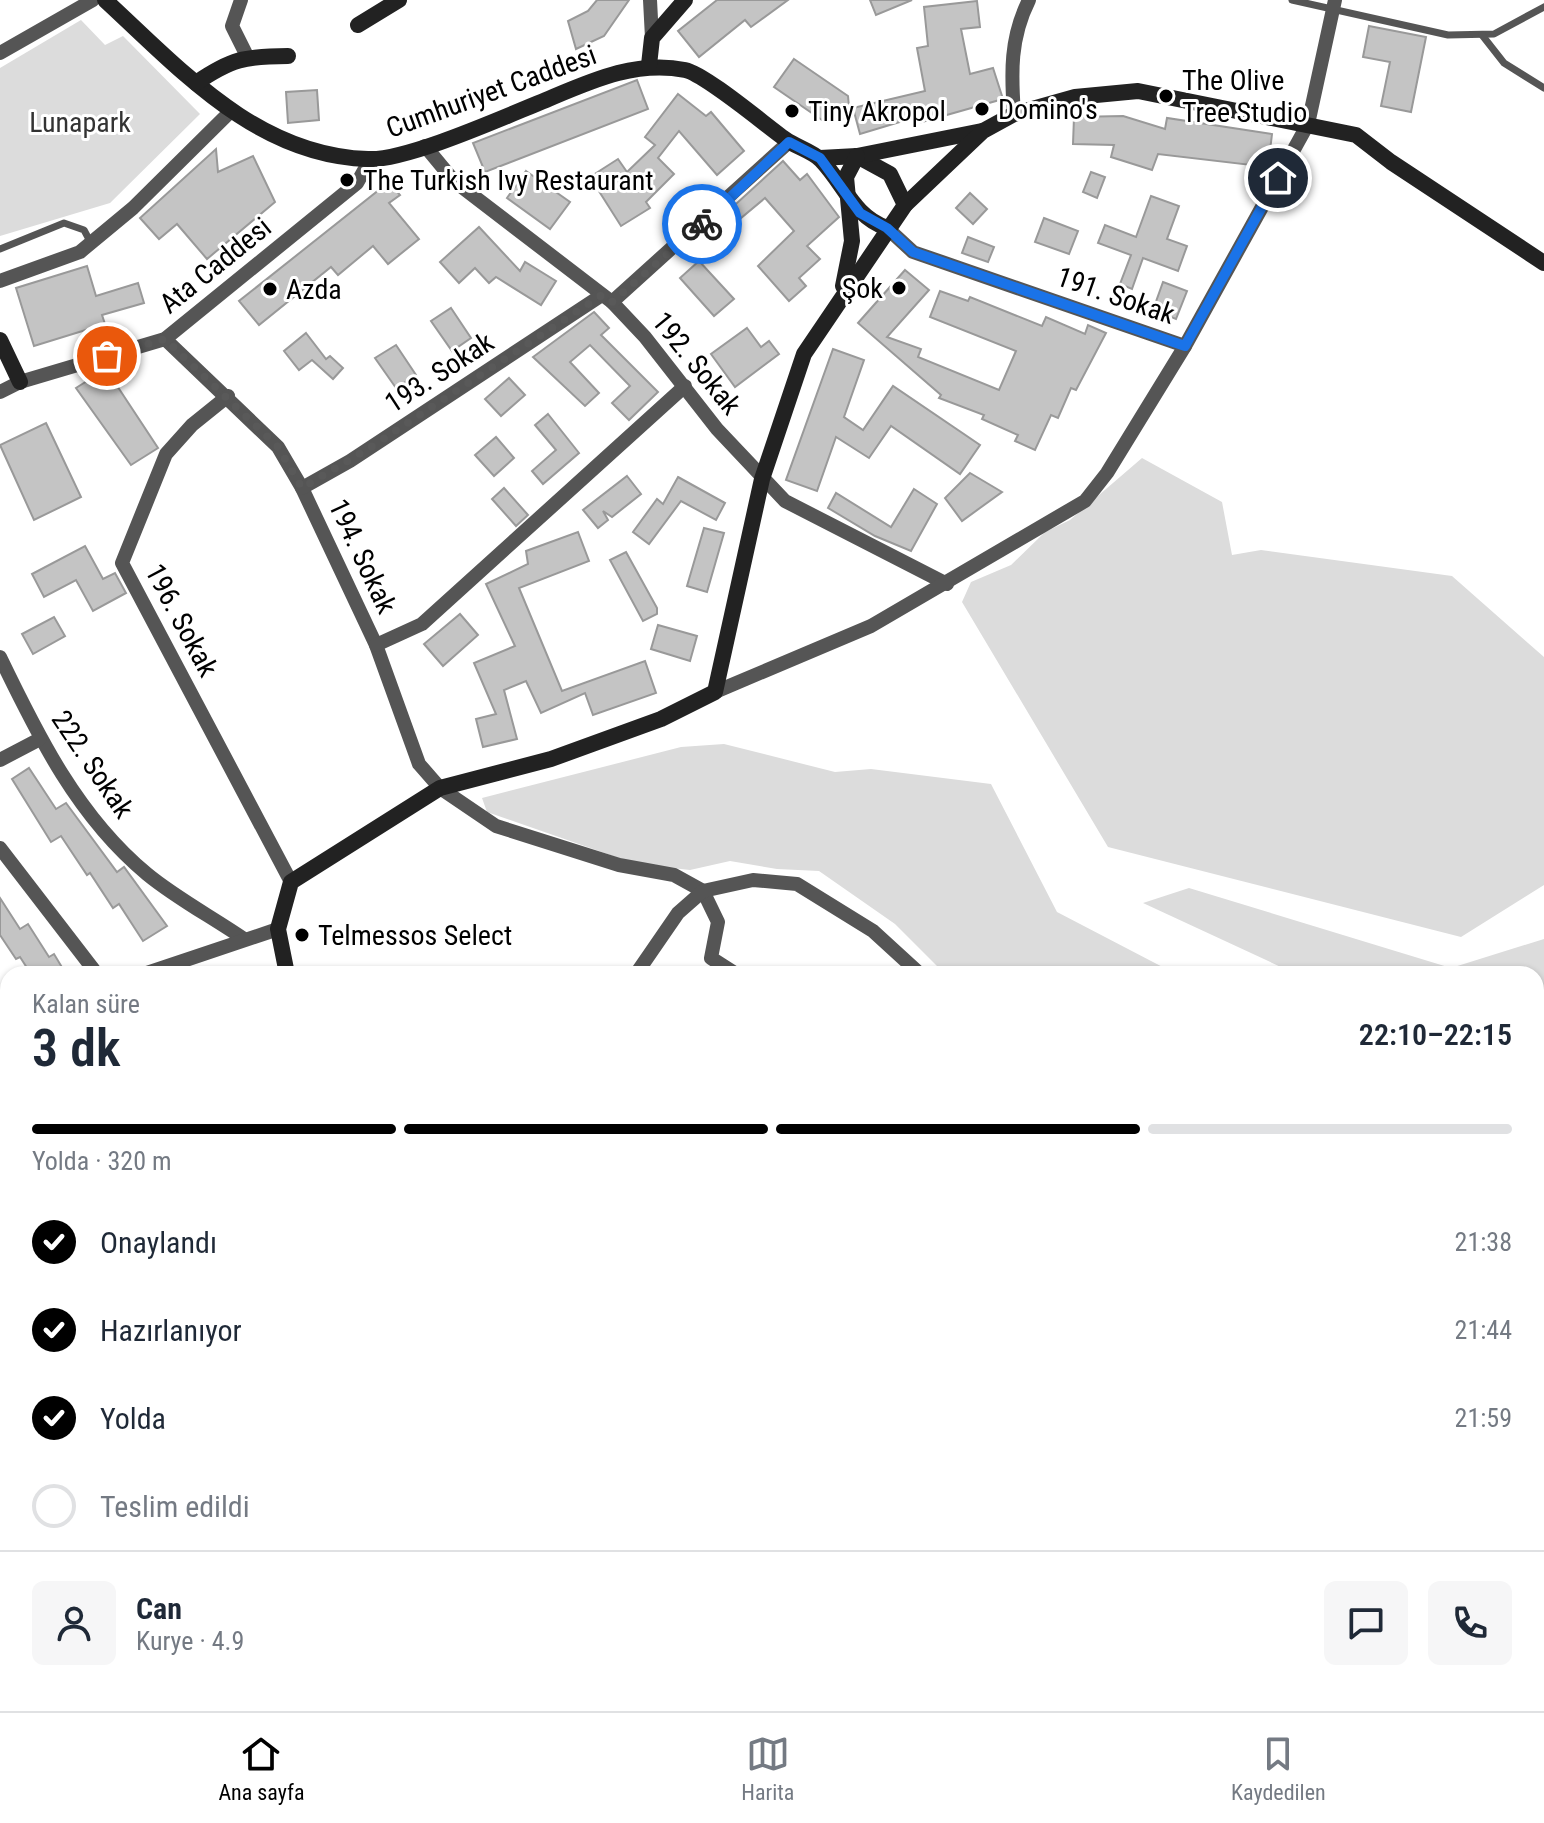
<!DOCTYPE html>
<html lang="tr">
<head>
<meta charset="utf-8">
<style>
	body { margin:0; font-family:"Roboto Condensed",sans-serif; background:#f6f6f7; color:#1f2937; height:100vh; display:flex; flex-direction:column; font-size:30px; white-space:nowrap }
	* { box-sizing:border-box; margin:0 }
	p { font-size:26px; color:#747a83 }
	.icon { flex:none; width:44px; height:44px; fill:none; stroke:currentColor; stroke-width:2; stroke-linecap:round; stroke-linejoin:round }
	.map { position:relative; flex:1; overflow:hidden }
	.panel { position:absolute; left:0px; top:966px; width:1544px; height:746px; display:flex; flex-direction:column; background:#fff; border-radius:24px 24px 0 0; box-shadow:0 2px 6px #0004 }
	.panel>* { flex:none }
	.pin { position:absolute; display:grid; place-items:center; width:68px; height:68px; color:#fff; margin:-34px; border:4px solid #fff; border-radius:50%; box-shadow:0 2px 8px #0007 }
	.courier { position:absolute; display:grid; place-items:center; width:80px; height:80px; margin:-40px; border:6px solid #1a73e8; border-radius:50%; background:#fff; color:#222; box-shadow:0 2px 10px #0007 }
	.head em { font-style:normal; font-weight:600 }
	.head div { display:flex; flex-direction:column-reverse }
	.head { display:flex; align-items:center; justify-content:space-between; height:136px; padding:0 32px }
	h1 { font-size:52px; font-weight:600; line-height:60px }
	.bar { display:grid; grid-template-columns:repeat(4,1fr); gap:12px 8px; align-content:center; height:96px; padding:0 32px }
	.bar i { height:10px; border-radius:6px; background:#e0e1e3 }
	.bar .active { background:#000 }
	.bar p { grid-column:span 4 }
	.line { display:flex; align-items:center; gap:20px; padding:0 32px; border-top:2px solid #e0e1e3 }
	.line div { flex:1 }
	.round { display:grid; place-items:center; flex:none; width:84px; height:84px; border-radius:12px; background:#f6f6f7 }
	ol { padding:0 32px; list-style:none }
	li { display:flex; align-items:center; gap:24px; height:88px }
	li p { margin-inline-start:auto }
	li .icon { padding:8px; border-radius:50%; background:#000; color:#fff; stroke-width:4 }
	li:last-child { color:#747a83 }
	li i { width:44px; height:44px; border:4px solid #e0e1e3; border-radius:50% }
	.dock { display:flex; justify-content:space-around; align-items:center; height:112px; border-top:2px solid #e0e1e3; background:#fff; font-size:22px; color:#747a83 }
	.dock a { display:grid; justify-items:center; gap:4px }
	.dock .active { color:#000 }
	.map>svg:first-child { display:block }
</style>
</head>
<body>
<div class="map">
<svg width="1544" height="1711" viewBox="0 0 1544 1711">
	<rect width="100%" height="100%" fill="#fff"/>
	<g fill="#dcdcdc">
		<polygon points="81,20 105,45 123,36 200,114 110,203 0,236 0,68"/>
		<polygon points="1142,458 1222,502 1232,555 1261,550 1452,576 1544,657 1544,885 1461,937 1108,847 962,602 971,582 1011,565 1045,532 1070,520"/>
		<polygon points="724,744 835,772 871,769 991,784 1057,912 1176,974 945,974 895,924 819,871 777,869 730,861 690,870 636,864 487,812 482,798 681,747"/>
		<polygon points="1189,888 1451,968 1544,939 1544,1090 1536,1086 1536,974 1296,974 1143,903"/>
		<polygon points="1536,1156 1544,1159 1544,1685 1536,1668"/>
		<polygon points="360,1704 1446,1704 1446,1711 362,1711"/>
	</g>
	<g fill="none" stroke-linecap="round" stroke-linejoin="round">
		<g stroke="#a3a3a3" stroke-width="5">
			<polyline points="0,1681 8,1694"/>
			<polyline points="16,1704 33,1711"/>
			<polyline points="54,1711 69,1704"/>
		</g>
	</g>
	<g fill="#c4c4c4" stroke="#999" stroke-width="2">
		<polygon points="597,0 629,0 604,36 576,49 568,21 588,11"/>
		<polygon points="717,0 788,0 751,27 745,20 699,57 678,31"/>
		<polygon points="870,0 912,0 876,15"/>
		<polygon points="977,1 980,27 961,29 970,74 993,68 1003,99 915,124 913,118 860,134 853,108 925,91 917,48 928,46 924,7"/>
		<polygon points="1369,26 1426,37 1411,112 1381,106 1390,62 1363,57"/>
		<polygon points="794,59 848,96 850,118 822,120 774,87"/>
		<polygon points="637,80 648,109 485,172 473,143"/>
		<polygon points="317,90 319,120 288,123 286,92"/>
		<polygon points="678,94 706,116 711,112 744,151 717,175 679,131 658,158 674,174 646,202 650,208 621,226 590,177 618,159 627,172 655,145 645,137"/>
		<polygon points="1123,116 1165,129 1167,118 1272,134 1268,167 1158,154 1152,170 1111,157 1114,145 1073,144 1074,117"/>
		<polygon points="216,149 218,172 253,156 275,202 207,259 177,224 159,239 140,218"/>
		<polygon points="783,161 800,180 807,174 839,217 807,246 820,259 799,278 806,286 789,301 758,266 794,231 765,198 711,243 703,234"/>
		<polygon points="526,171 570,202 550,229 507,198"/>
		<polygon points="1091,172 1105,177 1097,198 1083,192"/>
		<polygon points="389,182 400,195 389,203 419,239 388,264 373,246 338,275 331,267 259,325 239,301"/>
		<polygon points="970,193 987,209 973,224 956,208"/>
		<polygon points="1151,196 1179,206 1167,239 1187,246 1178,271 1143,258 1132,289 1120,284 1131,255 1098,243 1105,225 1136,237"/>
		<polygon points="1044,218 1078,231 1069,254 1035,242"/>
		<polygon points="479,227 520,271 525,262 556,281 541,305 496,277 489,283 475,268 459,283 440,262"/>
		<polygon points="968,237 994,247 988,262 962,253"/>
		<polygon points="699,261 734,299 714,316 680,278"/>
		<polygon points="87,266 96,296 138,283 144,303 102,315 105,324 34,346 16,288"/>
		<polygon points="905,270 929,290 887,337 921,349 918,357 999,390 1016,351 930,317 940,291 968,301 970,297 1042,326 1046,317 1085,334 1088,325 1106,333 1076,390 1071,388 1058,418 1051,415 1035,450 1015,441 1018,435 982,419 984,415 939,398 941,395 858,323"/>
		<polygon points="1163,282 1187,291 1176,319 1153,310"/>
		<polygon points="451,308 471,338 452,351 431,321"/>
		<polygon points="594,312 609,328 601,335 658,392 629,420 612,403 630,386 590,345 570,362 599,393 585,406 533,357"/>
		<polygon points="747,328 761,347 769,341 779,354 735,387 711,354"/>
		<polygon points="306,333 326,359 330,356 343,368 333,379 312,360 299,370 284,351"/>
		<polygon points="396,345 416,375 396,388 375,358"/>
		<polygon points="833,349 864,360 844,417 863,430 893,386 980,445 960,474 891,426 869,458 836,437 817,491 786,480"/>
		<polygon points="106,369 158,448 131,465 76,388"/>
		<polygon points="509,378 525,395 501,416 485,399"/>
		<polygon points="548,414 579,453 543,484 532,471 556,450 535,425"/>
		<polygon points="46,423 81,497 34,520 0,445"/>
		<polygon points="496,437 514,458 494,476 475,455"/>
		<polygon points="970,473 1002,492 962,521 945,498"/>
		<polygon points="627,476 641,494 612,517 603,511 608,520 598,528 583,510"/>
		<polygon points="678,477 725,503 716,520 681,501 649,544 633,532 657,499 663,504"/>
		<polygon points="504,488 528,515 516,526 492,499"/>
		<polygon points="914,489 937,504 911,551 875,536 828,508 836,493 891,527"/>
		<polygon points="704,528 724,533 707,592 687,586"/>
		<polygon points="578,532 589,561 519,588 562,691 645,661 656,693 593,715 585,693 541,713 526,681 504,690 517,739 483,747 476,719 496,714 474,663 515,646 486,584 528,564 526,551"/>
		<polygon points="85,546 103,579 115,573 126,593 93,611 76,580 44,597 32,574"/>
		<polygon points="626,552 657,608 657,614 643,621 610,560"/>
		<polygon points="460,614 478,635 443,666 424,644"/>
		<polygon points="54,617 65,636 33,654 22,634"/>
		<polygon points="658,625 697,636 690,661 651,649"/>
		<polygon points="29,768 56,809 66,803 117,872 124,867 167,926 143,941 119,904 113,908 90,873 87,875 61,836 51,842 12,779"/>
		<polygon points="0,898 20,929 28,924 49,957 54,954 66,974 31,974 20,957 16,959 0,935"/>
	</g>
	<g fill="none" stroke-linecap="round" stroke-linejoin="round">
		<g stroke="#555" stroke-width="7">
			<polyline points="1292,0 1448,35 1494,34 1544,7"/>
			<polyline points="1482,35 1504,63 1544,88"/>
			<polyline points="0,249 64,223 84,230 91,243"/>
			<polyline points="0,1278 8,1280"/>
		</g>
		<g stroke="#555" stroke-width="14">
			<polyline points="241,0 232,26 247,56"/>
			<polyline points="650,0 652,38"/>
			<polyline points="0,53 93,0"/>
			<path d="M 1014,114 C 1011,73 1010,38 1029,0"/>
			<polyline points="425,146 454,181 612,302 645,337 717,429 785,501 947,584"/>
			<polyline points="887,228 913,252 1185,346 1308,124 1335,0"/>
			<polyline points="0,281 80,252 133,208 231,111"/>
			<polyline points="612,302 789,142"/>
			<polyline points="165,339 278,447 302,488 376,645 419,764 440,788 496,826 619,865 674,875 703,891 718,922 711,958 736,974"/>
			<polyline points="0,392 20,382 165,339 357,183 370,160"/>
			<polyline points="228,396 192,425 166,454 122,563 291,882"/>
			<polyline points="302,488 350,461 602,295"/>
			<polyline points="376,645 422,624 685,386"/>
			<path d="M 0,657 C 38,736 78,817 147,874 C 176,898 212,917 244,939"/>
			<polyline points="715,692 871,626 1085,501 1107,473 1185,346"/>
			<polyline points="0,760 40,739"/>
			<polyline points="0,848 97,974"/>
			<polyline points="144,974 278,929"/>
			<polyline points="636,974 678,913 703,891 753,880 797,884 873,931 920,974"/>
			<polyline points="0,1051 8,1047"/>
			<polyline points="122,1711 128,1704"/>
			<polyline points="380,1711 380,1704"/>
		</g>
		<g stroke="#222" stroke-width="16">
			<path d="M 105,0 C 180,69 257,156 368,159 C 407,161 506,116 546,100 C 591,81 636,60 685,70 C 705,74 764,124 785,139 C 796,147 812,151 821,160 C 845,185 853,216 887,228"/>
			<polyline points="358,25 399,0"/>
			<polyline points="649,65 652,38 685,0"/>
			<path d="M 196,83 C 231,59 245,56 288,56"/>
			<polyline points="857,156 890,174 905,205"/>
			<polyline points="820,158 857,156 982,131"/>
			<polyline points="843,286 852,241 846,177 857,156"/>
			<polyline points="0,340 20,382"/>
			<polyline points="287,974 278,929 291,882 440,788 551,759 661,719 715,692 762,479 804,354 905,205 983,131 1014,114 1075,97 1138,91 1356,135 1391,162 1544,263"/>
		</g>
	</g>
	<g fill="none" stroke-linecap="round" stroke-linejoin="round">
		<polyline stroke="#595959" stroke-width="8" stroke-dasharray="0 14.4" points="107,356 165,339 278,447 302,488 371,447 602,295 612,302 702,224"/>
		<polyline stroke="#1a73e8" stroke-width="10" points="702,224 789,142 820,158 860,213 887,228 913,252 1185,346 1278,178"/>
	</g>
	<g fill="#000" stroke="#fff" stroke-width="3">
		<circle cx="1166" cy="96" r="8"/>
		<circle cx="982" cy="109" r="8"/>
		<circle cx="792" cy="111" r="8"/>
		<circle cx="347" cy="180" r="8"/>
		<circle cx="899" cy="288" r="8"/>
		<circle cx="270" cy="289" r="8"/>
		<circle cx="302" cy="935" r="8"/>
	</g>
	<g text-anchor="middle" stroke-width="6" stroke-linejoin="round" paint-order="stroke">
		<g font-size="28" fill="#000" stroke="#fff" text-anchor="start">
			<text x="1182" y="90">The Olive<tspan x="1182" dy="32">Tree Studio</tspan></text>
			<text x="998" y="119">Domino's</text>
			<text x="808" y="121">Tiny Akropol</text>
			<text x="363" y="190">The Turkish Ivy Restaurant</text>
			<text x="883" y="298" text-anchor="end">Şok</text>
			<text x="286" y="299">Azda</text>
			<text x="318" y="945">Telmessos Select</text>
		</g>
		<g font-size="28" fill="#000" stroke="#fff">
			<text transform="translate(491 91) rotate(-20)" y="10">Cumhuriyet Caddesi</text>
			<text transform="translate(215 265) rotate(-39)" y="10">Ata Caddesi</text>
			<text transform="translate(1116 295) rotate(19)" y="10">191. Sokak</text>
			<text transform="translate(697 363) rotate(51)" y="10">192. Sokak</text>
			<text transform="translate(439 372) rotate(-33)" y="10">193. Sokak</text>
			<text transform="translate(363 556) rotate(65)" y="10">194. Sokak</text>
			<text transform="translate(182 620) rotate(62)" y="10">196. Sokak</text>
			<text transform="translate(93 764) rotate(56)" y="10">222. Sokak</text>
		</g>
		<g font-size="28" fill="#333" stroke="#fff">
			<text x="80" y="132">Lunapark</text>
		</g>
	</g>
</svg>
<div class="pin" style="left:107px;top:356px;background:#ea580c"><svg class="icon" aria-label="bag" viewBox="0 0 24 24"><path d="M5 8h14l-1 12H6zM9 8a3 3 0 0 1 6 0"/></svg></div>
<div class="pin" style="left:1278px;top:178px;background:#1f2937"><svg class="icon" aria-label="home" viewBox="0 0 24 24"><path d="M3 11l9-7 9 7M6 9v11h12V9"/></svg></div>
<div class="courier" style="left:702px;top:224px"><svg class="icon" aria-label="bike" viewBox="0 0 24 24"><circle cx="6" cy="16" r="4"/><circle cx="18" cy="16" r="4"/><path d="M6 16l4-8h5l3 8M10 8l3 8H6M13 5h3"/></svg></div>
<section class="panel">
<div class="head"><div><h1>3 dk</h1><p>Kalan süre</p></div><em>22:10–22:15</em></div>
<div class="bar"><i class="active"></i><i class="active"></i><i class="active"></i><i></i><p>Yolda · 320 m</p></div>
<ol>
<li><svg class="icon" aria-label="check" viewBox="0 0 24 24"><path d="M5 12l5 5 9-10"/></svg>Onaylandı<p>21:38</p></li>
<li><svg class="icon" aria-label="check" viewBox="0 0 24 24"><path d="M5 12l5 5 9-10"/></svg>Hazırlanıyor<p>21:44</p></li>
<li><svg class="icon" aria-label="check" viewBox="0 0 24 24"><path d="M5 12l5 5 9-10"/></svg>Yolda<p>21:59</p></li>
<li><i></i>Teslim edildi</li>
</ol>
<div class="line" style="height:144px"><a class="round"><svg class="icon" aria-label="person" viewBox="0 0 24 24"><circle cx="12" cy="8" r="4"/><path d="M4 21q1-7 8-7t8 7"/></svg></a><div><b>Can</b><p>Kurye · 4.9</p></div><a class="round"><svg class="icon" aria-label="chat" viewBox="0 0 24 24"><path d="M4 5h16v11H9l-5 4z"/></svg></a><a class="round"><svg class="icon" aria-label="phone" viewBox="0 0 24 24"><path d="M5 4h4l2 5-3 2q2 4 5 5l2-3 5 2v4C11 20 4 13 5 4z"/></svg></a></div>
</section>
</div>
<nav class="dock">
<a class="active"><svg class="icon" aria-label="home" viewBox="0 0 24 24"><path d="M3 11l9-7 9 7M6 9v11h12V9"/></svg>Ana sayfa</a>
<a><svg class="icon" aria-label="map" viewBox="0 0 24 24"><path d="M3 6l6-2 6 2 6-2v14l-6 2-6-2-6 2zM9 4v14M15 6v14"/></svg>Harita</a>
<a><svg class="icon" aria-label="saved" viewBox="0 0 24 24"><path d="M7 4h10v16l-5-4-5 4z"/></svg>Kaydedilen</a>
</nav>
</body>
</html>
